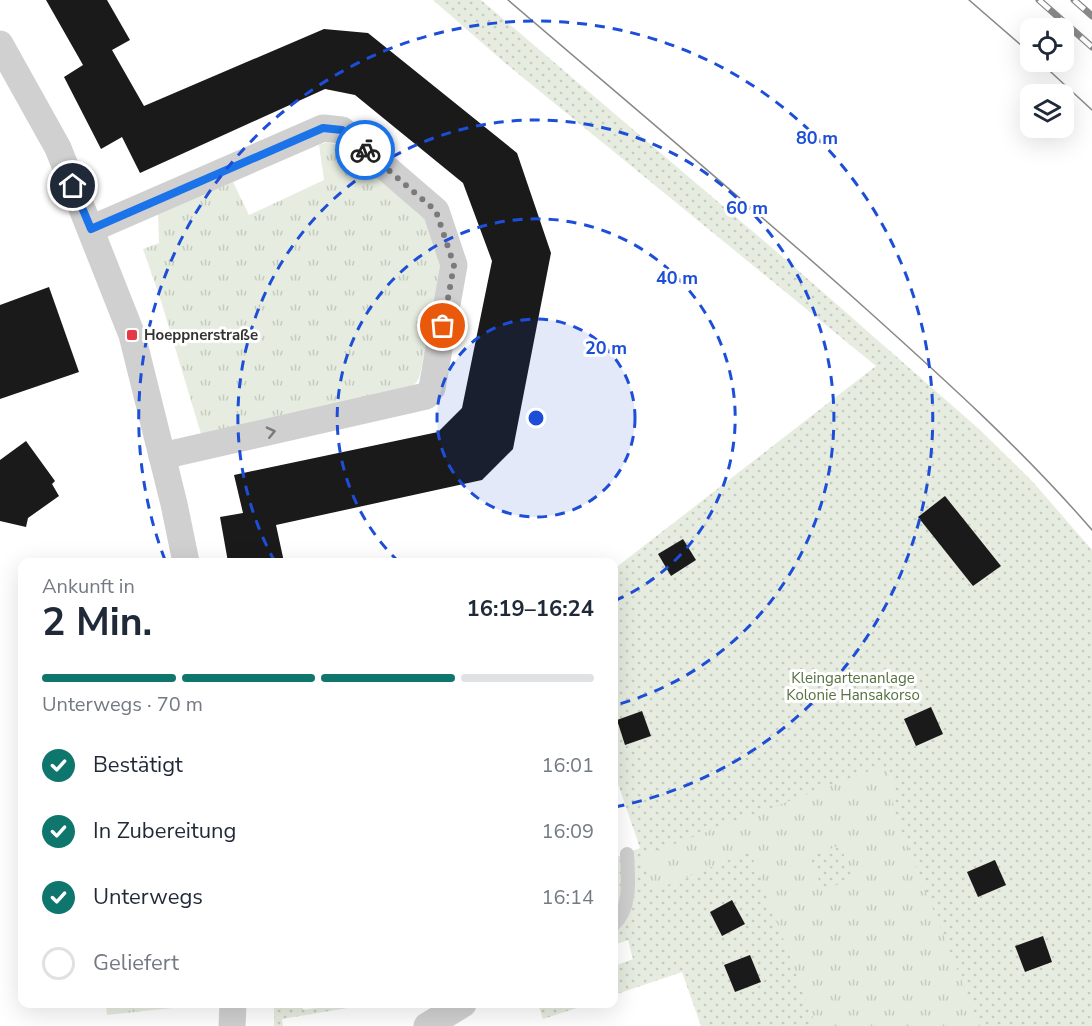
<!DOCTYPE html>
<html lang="de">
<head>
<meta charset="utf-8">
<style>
	body { margin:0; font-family:"Nunito Sans",sans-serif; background:#f2f2f3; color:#1f2937; height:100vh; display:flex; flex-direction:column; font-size:22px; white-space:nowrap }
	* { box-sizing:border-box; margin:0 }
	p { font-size:20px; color:#747a83 }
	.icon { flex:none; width:33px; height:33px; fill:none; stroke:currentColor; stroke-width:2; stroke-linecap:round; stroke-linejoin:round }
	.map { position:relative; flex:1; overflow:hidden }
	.sheet { position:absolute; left:18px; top:558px; width:600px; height:450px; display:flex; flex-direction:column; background:#fff; border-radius:12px; box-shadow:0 6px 24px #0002 }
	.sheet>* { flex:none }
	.tools { position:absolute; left:1020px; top:18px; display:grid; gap:12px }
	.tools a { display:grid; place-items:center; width:54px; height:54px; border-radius:12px; background:#fff; box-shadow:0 6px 24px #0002; font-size:30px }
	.pin { position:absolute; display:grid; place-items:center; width:51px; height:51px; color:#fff; margin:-26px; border:3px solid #fff; border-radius:50%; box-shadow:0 2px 6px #0007 }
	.courier { position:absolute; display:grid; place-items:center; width:60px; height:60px; margin:-30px; border:4px solid #1a73e8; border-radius:50%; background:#fff; color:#222; box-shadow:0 2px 8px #0007 }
	.headline em { font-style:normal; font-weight:700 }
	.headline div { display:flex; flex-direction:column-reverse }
	.headline { display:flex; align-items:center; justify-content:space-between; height:102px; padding:0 24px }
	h1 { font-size:39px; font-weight:700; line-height:45px }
	.bar { display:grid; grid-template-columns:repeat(4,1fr); gap:9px 6px; align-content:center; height:72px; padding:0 24px }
	.bar i { height:8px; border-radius:4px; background:#e0e1e3 }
	.bar .active { background:#0f766e }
	.bar p { grid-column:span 4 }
	ol { padding:0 24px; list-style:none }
	li { display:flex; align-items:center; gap:18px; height:66px }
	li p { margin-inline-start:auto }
	li .icon { padding:6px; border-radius:50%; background:#0f766e; color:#fff; stroke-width:4 }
	li:last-child { color:#747a83 }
	li i { width:33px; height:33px; border:3px solid #e0e1e3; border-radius:50% }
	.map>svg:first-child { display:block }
</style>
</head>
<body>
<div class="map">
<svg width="1092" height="1026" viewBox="0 0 1092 1026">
	<defs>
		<pattern id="grass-dots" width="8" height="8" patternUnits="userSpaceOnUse" patternTransform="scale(1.5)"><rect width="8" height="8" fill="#e6ecdf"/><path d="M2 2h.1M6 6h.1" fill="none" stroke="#c6cbc0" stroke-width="1.8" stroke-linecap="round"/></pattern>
		<pattern id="park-tufts" width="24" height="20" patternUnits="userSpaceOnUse" patternTransform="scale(1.5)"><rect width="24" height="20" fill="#e6ecdf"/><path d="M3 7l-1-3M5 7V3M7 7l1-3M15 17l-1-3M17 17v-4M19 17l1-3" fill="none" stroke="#c6cbc0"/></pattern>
	</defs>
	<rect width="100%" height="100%" fill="#fff"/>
	<g fill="url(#grass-dots)">
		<polygon points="433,0 481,0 777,252 979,429 1033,482 1092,550 1092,1026 701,1026 682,972 614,995 614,966 633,959 628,940 614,945 614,858 640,848 614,772 614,569 876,366 504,62"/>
		<polygon points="274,1004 302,1004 303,1010 330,1006 330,1004 371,1004 282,1019 283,1026 274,1026"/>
		<polygon points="538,1004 589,1004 543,1019"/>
	</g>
	<g fill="url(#park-tufts)" fill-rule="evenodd">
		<polygon points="327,142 340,146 424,213 445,266 419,378 415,384 408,388 201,434 161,301 143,249 159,243 158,213 233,182 249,215 324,180 319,145"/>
		<path d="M 883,766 L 894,783 L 893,810 L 980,1026 L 816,1026 L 750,851 L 653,891 L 642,856 ZM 840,845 L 853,878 L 823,891 L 810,857 Z"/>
		<polygon points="106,1004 172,1004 172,1008 107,1015"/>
	</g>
	<g fill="#1a1a1a">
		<polygon points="46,0 107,0 130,40 112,50 144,106 324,29 368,33 517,153 551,253 513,449 482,480 276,525 284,562 228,562 220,517 243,513 234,475 438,432 462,408 492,261 463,183 355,95 325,89 140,173 122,137 101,149 64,77 83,65"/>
		<polygon points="49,287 79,372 0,399 0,305"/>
		<polygon points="26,441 55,481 52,484 59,496 28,518 26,527 0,521 0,460"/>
		<polygon points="945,496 1001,566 973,586 918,517"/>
		<polygon points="683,539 696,560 671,576 658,554"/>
		<polygon points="931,707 943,734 916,746 904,719"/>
		<polygon points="642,711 651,736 625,745 617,720"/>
		<polygon points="995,860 1006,885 978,897 967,872"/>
		<polygon points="732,900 745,924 722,936 710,912"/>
		<polygon points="1043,936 1052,962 1025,972 1015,946"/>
		<polygon points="750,955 761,982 735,992 724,965"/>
	</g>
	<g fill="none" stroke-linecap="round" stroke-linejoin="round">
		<path stroke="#d0d0d0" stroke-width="14" d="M 614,924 C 632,908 628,877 627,854"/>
		<g stroke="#d0d0d0" stroke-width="27">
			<polyline points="0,44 58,148 132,335 174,504 186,562"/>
			<polyline points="91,229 323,128 342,130 436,211 454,265 432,388 426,396 162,456"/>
			<polyline points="232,1026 233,1004"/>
			<polyline points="427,1026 463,1004"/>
		</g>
		<g stroke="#888" stroke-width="1.5">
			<path d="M 508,0 C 627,102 748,203 865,308 C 944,379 1023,450 1092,530"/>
			<polyline points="969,0 1030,53"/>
			<polyline points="1040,62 1092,110"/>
		</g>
		<g stroke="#888" stroke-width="7">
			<g id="rail">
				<polyline points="1039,0 1092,47"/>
				<polyline points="1074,0 1092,16"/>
			</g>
		</g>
		<use href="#rail" stroke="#fff" stroke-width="4.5" stroke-dasharray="14" stroke-linecap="butt"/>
	</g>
	<defs><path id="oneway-chevron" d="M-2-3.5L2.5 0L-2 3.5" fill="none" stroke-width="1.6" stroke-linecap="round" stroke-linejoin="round" transform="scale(1.5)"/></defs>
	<use stroke="#7a7a7a" href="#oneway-chevron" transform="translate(271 432) rotate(-13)"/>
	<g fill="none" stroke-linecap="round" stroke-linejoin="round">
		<polyline stroke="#7a7a7a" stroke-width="6" stroke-dasharray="0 10.8" points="365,150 436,211 454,265 443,326"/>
		<polyline stroke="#1a73e8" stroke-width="8" points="73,186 91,229 323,128 342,130 365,150"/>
	</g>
	<circle cx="536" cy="418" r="99" fill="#1d4ed8" fill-opacity=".12"/>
	<g fill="none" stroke="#1d4ed8" stroke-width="3" stroke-dasharray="10 8">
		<circle cx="536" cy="418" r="99"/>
		<path d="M399 562A199 199 0 1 1 614 601"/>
		<path d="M275 562A298 298 0 1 1 616 705"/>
		<path d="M165 560A397 397 0 1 1 615 807"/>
	</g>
	<rect fill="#e63946" stroke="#fff" stroke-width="2" x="126" y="329" width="12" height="12" rx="3"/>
	<g text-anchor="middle" stroke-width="6" stroke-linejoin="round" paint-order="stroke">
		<g font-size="15" font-weight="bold" fill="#333" stroke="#fff" text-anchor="start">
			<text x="144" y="340">Hoeppnerstraße</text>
		</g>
		<g font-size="15" fill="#56703f" stroke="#fff">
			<text x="853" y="683">Kleingartenanlage<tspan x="853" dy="17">Kolonie Hansakorso</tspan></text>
		</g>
	</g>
	<circle cx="536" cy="418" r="9" fill="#1d4ed8" stroke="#fff" stroke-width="3"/>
	<g font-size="18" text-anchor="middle" font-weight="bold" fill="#1d4ed8" stroke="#fff" stroke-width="6" stroke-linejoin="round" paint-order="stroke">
		<text x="817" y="144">80 m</text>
		<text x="747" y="214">60 m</text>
		<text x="677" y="284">40 m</text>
		<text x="606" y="354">20 m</text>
	</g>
</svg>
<div class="tools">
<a><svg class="icon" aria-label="locate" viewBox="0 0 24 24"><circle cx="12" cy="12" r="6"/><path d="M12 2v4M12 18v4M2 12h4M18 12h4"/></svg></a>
<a><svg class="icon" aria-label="layers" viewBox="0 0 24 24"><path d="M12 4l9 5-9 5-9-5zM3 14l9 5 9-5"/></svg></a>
</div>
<div class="pin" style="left:443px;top:326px;background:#ea580c"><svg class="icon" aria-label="bag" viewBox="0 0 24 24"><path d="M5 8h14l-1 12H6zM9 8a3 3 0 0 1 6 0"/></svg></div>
<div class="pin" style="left:73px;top:186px;background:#1f2937"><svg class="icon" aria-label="home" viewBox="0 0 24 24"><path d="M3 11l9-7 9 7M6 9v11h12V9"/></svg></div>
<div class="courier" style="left:365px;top:150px"><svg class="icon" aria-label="bike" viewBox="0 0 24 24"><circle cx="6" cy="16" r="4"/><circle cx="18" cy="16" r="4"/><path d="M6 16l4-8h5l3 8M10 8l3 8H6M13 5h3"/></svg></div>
<section class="sheet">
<div class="headline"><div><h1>2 Min.</h1><p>Ankunft in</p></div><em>16:19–16:24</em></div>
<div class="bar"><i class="active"></i><i class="active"></i><i class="active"></i><i></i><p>Unterwegs · 70 m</p></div>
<ol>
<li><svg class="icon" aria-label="check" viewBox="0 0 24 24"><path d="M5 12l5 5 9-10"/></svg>Bestätigt<p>16:01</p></li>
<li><svg class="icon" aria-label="check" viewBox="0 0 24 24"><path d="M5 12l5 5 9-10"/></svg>In Zubereitung<p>16:09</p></li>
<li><svg class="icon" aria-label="check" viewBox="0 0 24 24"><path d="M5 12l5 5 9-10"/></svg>Unterwegs<p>16:14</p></li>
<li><i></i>Geliefert</li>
</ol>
</section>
</div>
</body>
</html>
